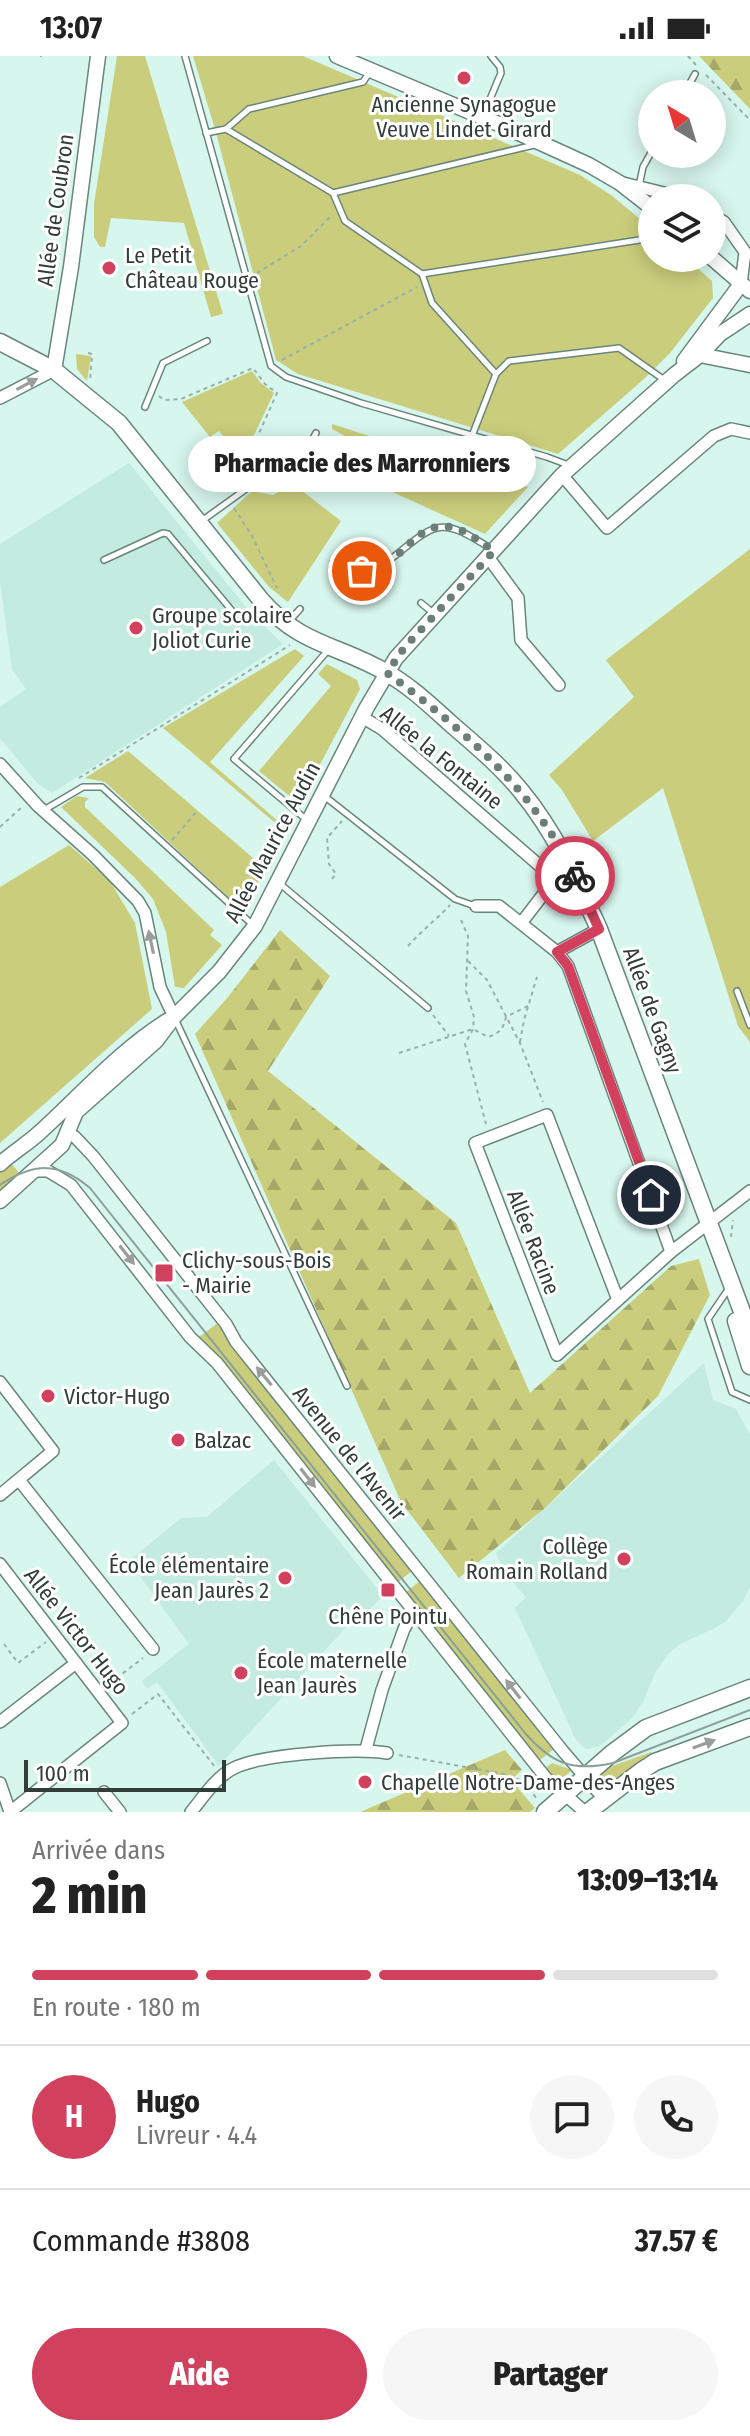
<!DOCTYPE html>
<html lang="fr">
<head>
<meta charset="utf-8">
<style>
	body { margin:0; font-family:"Fira Sans Condensed",sans-serif; background:#f6f6f6; color:#222; height:100vh; display:flex; flex-direction:column; font-size:30px; white-space:nowrap }
	* { box-sizing:border-box; margin:0 }
	p { font-size:26px; color:#767676 }
	.icon { flex:none; width:44px; height:44px; fill:none; stroke:currentColor; stroke-width:2; stroke-linecap:round; stroke-linejoin:round }
	.map { position:relative; height:1756px; overflow:hidden }
	.sheet { display:flex; flex-direction:column; background:#fff; flex:1 }
	.sheet>* { flex:none }
	.needle { width:52px; rotate:322deg }
	.fabs { position:absolute; left:638px; top:24px; display:grid; gap:16px }
	.fabs a { display:grid; place-items:center; width:88px; height:88px; border-radius:50%; background:#fff; box-shadow:0 4px 20px #0003; font-size:40px }
	.scale { position:absolute; left:24px; bottom:20px; width:202px; box-sizing:border-box; padding-left:8px; border:4px solid #313d39; border-top:0; font-size:22px; line-height:28px; white-space:nowrap; color:#313d39; -webkit-text-stroke:6px #fff; paint-order:stroke }
	.pin { position:absolute; display:grid; place-items:center; width:68px; height:68px; color:#fff; margin:-34px; border:4px solid #fff; border-radius:50%; box-shadow:0 2px 8px #0007 }
	.courier { position:absolute; display:grid; place-items:center; width:80px; height:80px; margin:-40px; border:6px solid #d1415d; border-radius:50%; background:#fff; color:#222; box-shadow:0 2px 10px #0007 }
	.bubble { position:absolute; height:56px; border-radius:28px; background:#fff; box-shadow:0 4px 20px #0003; font-size:26px; font-weight:800; line-height:56px; text-align:center }
	.head em { font-style:normal; font-weight:800 }
	.head div { display:flex; flex-direction:column-reverse }
	.head { display:flex; align-items:center; justify-content:space-between; height:136px; padding:0 32px }
	h1 { font-size:52px; font-weight:800; line-height:60px }
	.bar { display:grid; grid-template-columns:repeat(4,1fr); gap:12px 8px; align-content:center; height:96px; padding:0 32px }
	.bar i { height:10px; border-radius:6px; background:#e0e0e0 }
	.bar .on { background:#d1415d }
	.bar p { grid-column:span 4 }
	.line { display:flex; align-items:center; gap:20px; padding:0 32px; border-top:2px solid #e0e0e0 }
	.line div { flex:1 }
	.round { display:grid; place-items:center; flex:none; width:84px; height:84px; border-radius:42px; background:#f6f6f6 }
	.primary-button { display:flex; gap:16px; margin-top:auto; padding:16px 32px }
	.primary-button a { flex:1; height:92px; border-radius:48px; background:#d1415d; color:#fff; font-size:32px; font-weight:800; line-height:92px; text-align:center }
	.primary-button a+a { background:#f6f6f6; color:#222 }
	.status { display:flex; justify-content:space-between; align-items:center; height:56px; padding:0 40px; background:#fff; direction:ltr }
	.status svg { height:22px; fill:currentColor }
	.map>svg:first-child { display:block }
</style>
</head>
<body>
<div class="status"><b>13:07</b><svg viewBox="0 0 49 12"><path d="M0 12V9h3v3zM5 12V6h3v6zM10 12V3h3v9zM15 12V0h3v12zM26 1h20v11H26zM47 4h2v5h-2z"/></svg></div>
<div class="map">
<svg width="750" height="1756" viewBox="0 0 750 1756">
	<defs>
		<pattern id="forest-firs" width="22" height="20" patternUnits="userSpaceOnUse" patternTransform="scale(2)"><rect width="22" height="20" fill="#cace7c"/><path d="M5 1l3.5 6h-7zM16 11l3.5 6h-7z" fill="#a5a867"/></pattern>
	</defs>
	<rect width="100%" height="100%" fill="#d7f6ed"/>
	<g fill="#c4ebe0">
		<polygon points="129,407 250,556 283,588 52,737 37,727 0,682 0,651 26,633 12,613 0,526 0,488"/>
		<polygon points="704,1307 713,1344 736,1353 750,1379 750,1531 743,1545 725,1566 713,1573 680,1588 669,1597 655,1617 644,1644 633,1661 600,1690 586,1693 576,1684 515,1552 526,1541 505,1517 496,1497"/>
		<polygon points="274,1404 383,1540 368,1555 350,1567 219,1710 157,1626 147,1633 142,1625 189,1588 129,1505 181,1462 207,1461"/>
	</g>
	<g fill="#cace7c">
		<polygon points="117,0 145,0 223,258 211,261 184,167 111,162 105,191 100,191 94,181 94,148"/>
		<polygon points="193,0 303,0 580,119 611,139 652,173 652,202 686,202 712,225 713,242 670,297 644,323 558,398 298,318 276,304 215,73"/>
		<polygon points="76,298 91,300 87,325 77,313"/>
		<polygon points="252,315 261,327 274,337 242,404 219,375 210,381 182,346"/>
		<polygon points="332,368 528,431 485,478 366,424 345,420 358,387 332,373"/>
		<polygon points="293,428 341,465 288,546 269,531 217,467 252,435 273,439"/>
		<polygon points="750,493 750,986 738,970 663,732 593,785 562,734 549,719 634,641 606,604"/>
		<polygon points="295,593 304,600 210,706 287,773 286,776 163,672"/>
		<polygon points="327,608 357,624 360,633 299,748 259,715 331,630 318,618"/>
		<polygon points="128,695 266,813 243,855 105,726 85,722"/>
		<polygon points="77,740 89,742 85,746 85,751 214,874 210,879 222,889 184,932 175,931 166,876 153,843 135,822 61,751"/>
		<polygon points="69,789 110,825 135,867 152,953 0,1087 0,831"/>
		<polygon points="10,1106 21,1119 0,1138 0,1115"/>
		<polygon points="219,1266 413,1514 397,1527 199,1281"/>
		<polygon points="421,1524 555,1692 540,1704 405,1537"/>
		<polygon points="651,1696 654,1702 604,1735 593,1722 601,1714"/>
		<polygon points="552,1707 572,1714 558,1726 545,1712"/>
	</g>
	<g fill="url(#forest-firs)">
		<polygon points="699,0 750,0 750,53"/>
		<polygon points="280,874 330,920 268,1015 456,1167 530,1337 671,1210 699,1203 710,1239 658,1340 544,1453 459,1522 401,1446 195,978 228,941"/>
		<polygon points="505,1694 522,1714 511,1724 535,1752 530,1756 360,1756"/>
	</g>
	<g fill="none" stroke-linecap="round" stroke-linejoin="round">
		<g stroke="#69857c" stroke-width="8">
			<g id="service">
				<polyline points="185,0 271,310 286,321 361,347 547,401 571,410"/>
				<polyline points="684,38 695,18"/>
				<polyline points="483,60 501,17 500,11 491,0"/>
				<polyline points="226,73 333,137 345,165 422,218 432,247 496,318 472,380"/>
				<polyline points="206,77 226,73 249,53 363,26 369,17"/>
				<polyline points="639,130 643,111 652,95"/>
				<polyline points="333,137 534,89"/>
				<polyline points="422,218 652,182"/>
				<polyline points="496,318 509,305 619,292 663,323"/>
				<polyline points="145,351 163,307 207,285"/>
				<polyline points="203,464 253,428 276,432 291,423 316,377"/>
				<path d="M 104,504 L 163,477 L 168,478 L 233,556 C 245,564 254,557 263,549"/>
				<path d="M 333,506 C 342,509 353,514 363,514 C 374,515 383,510 391,503 C 438,465 440,460 493,494"/>
				<polyline points="421,547 432,556"/>
				<polyline points="289,565 300,553"/>
				<polyline points="323,739 455,843 475,850"/>
				<polyline points="44,754 83,731 102,731 254,870"/>
				<polyline points="308,765 234,703 329,593"/>
				<polyline points="279,827 428,952"/>
				<polyline points="737,935 750,969"/>
				<polyline points="176,965 347,1330"/>
				<polyline points="727,1235 708,1263 732,1336 750,1344"/>
			</g>
		</g>
		<g stroke="#69857c" stroke-width="14">
			<g id="minor">
				<polyline points="623,127 664,137 676,142"/>
				<polyline points="712,159 724,166 745,196 741,228"/>
				<polyline points="0,342 54,314"/>
				<polyline points="562,419 607,472 714,380 731,373 750,377"/>
				<polyline points="488,501 518,542 521,584 559,629"/>
				<polyline points="362,661 382,673 555,823 572,815"/>
				<polyline points="0,708 38,750 93,799 138,845 145,857 160,931 174,961"/>
				<polyline points="476,850 499,850 557,896 568,910 671,1196"/>
				<polyline points="522,866 555,823"/>
				<polyline points="557,896 599,873"/>
				<polyline points="66,1076 75,1081 93,1100 226,1268 236,1286 562,1694 604,1743"/>
				<polyline points="33,1115 48,1115 71,1129 190,1281 217,1307 546,1722 585,1756"/>
				<polyline points="618,1244 547,1059 475,1087 557,1299 671,1196 750,1135"/>
				<polyline points="0,1326 53,1395 0,1439"/>
				<polyline points="19,1424 153,1593"/>
				<polyline points="0,1508 122,1667 10,1756"/>
				<polyline points="0,1666 76,1607"/>
				<polyline points="366,1693 382,1634 404,1573 409,1564 416,1558"/>
				<polyline points="0,1727 10,1756"/>
				<polyline points="104,1736 120,1756"/>
				<path d="M 191,1756 C 204,1740 216,1721 234,1712 C 262,1698 356,1692 387,1697"/>
			</g>
		</g>
		<g stroke="#69857c" stroke-width="17">
			<g id="tertiary">
				<polyline points="337,0 501,69 589,109 620,127 652,152"/>
				<polyline points="712,202 750,235"/>
				<polyline points="700,299 750,309"/>
				<polyline points="684,305 741,228"/>
				<polyline points="54,314 71,211 98,0"/>
				<path d="M 0,1108 C 12,1097 27,1088 39,1077 C 80,1040 119,995 167,965"/>
				<polyline points="0,1145 62,1089 76,1056 156,985 174,961 219,916 255,870 367,651 396,602 562,419 674,319 700,299 720,278 750,258"/>
			</g>
		</g>
		<g stroke="#69857c" stroke-width="19">
			<g id="secondary">
				<path d="M 0,286 L 54,314 L 119,367 L 261,544 C 301,590 340,589 387,617 C 410,630 430,649 450,667 C 474,688 500,709 521,735 C 555,776 577,825 599,873 L 750,1277"/>
				<polyline points="736,1265 750,1310"/>
				<polyline points="545,1756 611,1698 646,1672 750,1632"/>
				<polyline points="588,1756 641,1715 655,1706 750,1671"/>
			</g>
		</g>
		<g stroke="#98b0a9" stroke-width="2" stroke-dasharray="4 4" stroke-linecap="butt">
			<polyline points="40,0 42,0"/>
			<polyline points="688,0 696,9"/>
			<polyline points="706,19 750,64"/>
			<polyline points="257,217 301,190 331,160"/>
			<polyline points="88,297 92,298 90,324"/>
			<polyline points="282,304 417,231"/>
			<polyline points="159,340 164,344 181,343 253,312 265,328 277,337 236,429"/>
			<polyline points="234,452 252,480 277,532"/>
			<polyline points="79,722 290,589"/>
			<polyline points="0,771 22,751"/>
			<polyline points="172,784 198,754"/>
			<polyline points="332,823 336,818 329,808 327,782 342,765"/>
			<polyline points="461,864 468,880 466,935 474,961 473,973 465,988 486,1068"/>
			<path d="M 408,890 C 421,875 436,864 450,849"/>
			<polyline points="468,905 487,924 520,987 543,1046"/>
			<polyline points="433,959 449,980"/>
			<polyline points="520,986 524,964 537,921"/>
			<path d="M 399,997 L 473,973 L 488,981 C 500,977 503,973 506,961 L 528,950"/>
			<polyline points="731,1181 733,1164"/>
			<polyline points="4,1588 18,1607 46,1586"/>
			<polyline points="110,1627 143,1602"/>
			<polyline points="132,1658 158,1638 215,1711"/>
			<polyline points="399,1699 504,1718 523,1725 537,1743"/>
		</g>
		<use href="#service" stroke="#fff" stroke-width="5"/>
		<use href="#minor" stroke="#fff" stroke-width="11"/>
		<use href="#tertiary" stroke="#fff" stroke-width="14"/>
		<use href="#secondary" stroke="#fff" stroke-width="16"/>
		<path stroke="#8aa099" stroke-width="2" d="M 0,1129 C 33,1107 59,1105 90,1132 L 525,1677 C 552,1708 573,1716 613,1707 L 750,1654"/>
	</g>
	<defs><path id="oneway-solid" d="M-6-.8H1V-3.2L6.5 0L1 3.2V.8H-6Z" transform="scale(2)"/></defs>
	<g fill="#989e9c">
		<use href="#oneway-solid" transform="translate(27 328) rotate(-28)"/>
		<use href="#oneway-solid" transform="translate(151 886) rotate(-102)"/>
		<use href="#oneway-solid" transform="translate(127 1199) rotate(52)"/>
		<use href="#oneway-solid" transform="translate(264 1320) rotate(-129)"/>
		<use href="#oneway-solid" transform="translate(308 1422) rotate(52)"/>
		<use href="#oneway-solid" transform="translate(513 1633) rotate(-128)"/>
		<use href="#oneway-solid" transform="translate(704 1688) rotate(-20)"/>
	</g>
	<g fill="none" stroke-linecap="round" stroke-linejoin="round">
		<path stroke="#6b7e78" stroke-width="8" stroke-dasharray="0 14.4" d="M 362,515 C 368,514 376,513 381,511 C 404,500 420,465 450,471 C 466,474 480,486 494,495 L 404,592 L 387,617 C 462,672 534,734 575,820"/>
		<polyline stroke="#d1415d" stroke-width="10" points="575,820 599,873 557,896 568,910 651,1139"/>
	</g>
	<g fill="#d1415d" stroke="#fff" stroke-width="3">
		<circle cx="464" cy="22" r="8"/>
		<circle cx="109" cy="212" r="8"/>
		<circle cx="136" cy="572" r="8"/>
		<rect x="154" y="1207" width="20" height="20" rx="4"/>
		<circle cx="48" cy="1340" r="8"/>
		<circle cx="178" cy="1384" r="8"/>
		<circle cx="624" cy="1503" r="8"/>
		<circle cx="285" cy="1522" r="8"/>
		<rect x="380" y="1526" width="16" height="16" rx="4"/>
		<circle cx="241" cy="1617" r="8"/>
		<circle cx="365" cy="1726" r="8"/>
	</g>
	<g text-anchor="middle" stroke-width="6" stroke-linejoin="round" paint-order="stroke">
		<g font-size="22" fill="#313d39" stroke="#fff" text-anchor="start">
			<text x="464" y="56" text-anchor="middle">Ancienne Synagogue<tspan x="464" dy="25">Veuve Lindet Girard</tspan></text>
			<text x="125" y="207">Le Petit<tspan x="125" dy="25">Château Rouge</tspan></text>
			<text x="152" y="567">Groupe scolaire<tspan x="152" dy="25">Joliot Curie</tspan></text>
			<text x="182" y="1212">Clichy-sous-Bois<tspan x="182" dy="25">- Mairie</tspan></text>
			<text x="64" y="1348">Victor-Hugo</text>
			<text x="194" y="1392">Balzac</text>
			<text x="608" y="1498" text-anchor="end">Collège<tspan x="608" dy="25">Romain Rolland</tspan></text>
			<text x="269" y="1517" text-anchor="end">École élémentaire<tspan x="269" dy="25">Jean Jaurès 2</tspan></text>
			<text x="388" y="1568" text-anchor="middle">Chêne Pointu</text>
			<text x="257" y="1612">École maternelle<tspan x="257" dy="25">Jean Jaurès</tspan></text>
			<text x="381" y="1734">Chapelle Notre-Dame-des-Anges</text>
		</g>
		<g font-size="22" fill="#313d39" stroke="#fff">
			<text transform="translate(55 154) rotate(-82)" y="8">Allée de Coubron</text>
			<text transform="translate(442 701) rotate(39)" y="8">Allée la Fontaine</text>
			<text transform="translate(272 786) rotate(-62)" y="8">Allée Maurice Audin</text>
			<text transform="translate(653 954) rotate(70)" y="8">Allée de Gagny</text>
			<text transform="translate(534 1186) rotate(69)" y="8">Allée Racine</text>
			<text transform="translate(350 1397) rotate(51)" y="8">Avenue de l'Avenir</text>
			<text transform="translate(77 1575) rotate(52)" y="8">Allée Victor Hugo</text>
		</g>
	</g>
</svg>
<div class="fabs">
<a><svg class="needle" viewBox="-14 -14 28 28"><path d="M0-13l5 13h-10z" fill="#e53935"/><path d="M0 13l5-13h-10z" fill="#767676"/></svg></a>
<a><svg class="icon" aria-label="layers" viewBox="0 0 24 24"><path d="M12 4l9 5-9 5-9-5zM3 14l9 5 9-5"/></svg></a>
</div>
<div class="scale">100 m</div>
<div class="pin" style="left:362px;top:515px;background:#ea580c"><svg class="icon" aria-label="bag" viewBox="0 0 24 24"><path d="M5 8h14l-1 12H6zM9 8a3 3 0 0 1 6 0"/></svg></div>
<div class="pin" style="left:651px;top:1139px;background:#1f2937"><svg class="icon" aria-label="home" viewBox="0 0 24 24"><path d="M3 11l9-7 9 7M6 9v11h12V9"/></svg></div>
<div class="courier" style="left:575px;top:820px"><svg class="icon" aria-label="bike" viewBox="0 0 24 24"><circle cx="6" cy="16" r="4"/><circle cx="18" cy="16" r="4"/><path d="M6 16l4-8h5l3 8M10 8l3 8H6M13 5h3"/></svg></div>
<div class="bubble" style="left:188px;top:380px;width:348px">Pharmacie des Marronniers</div>
</div>
<section class="sheet">
<div class="head"><div><h1>2 min</h1><p>Arrivée dans</p></div><em>13:09–13:14</em></div>
<div class="bar"><i class="on"></i><i class="on"></i><i class="on"></i><i></i><p>En route · 180 m</p></div>
<div class="line" style="height:144px"><b class="round" style="background:#d1415d;color:#fff">H</b><div><b>Hugo</b><p>Livreur · 4.4</p></div><a class="round"><svg class="icon" aria-label="chat" viewBox="0 0 24 24"><path d="M4 5h16v11H9l-5 4z"/></svg></a><a class="round"><svg class="icon" aria-label="phone" viewBox="0 0 24 24"><path d="M5 4h4l2 5-3 2q2 4 5 5l2-3 5 2v4C11 20 4 13 5 4z"/></svg></a></div>
<div class="line" style="height:104px"><div>Commande #3808</div><b>37.57 €</b></div>
<div class="primary-button"><a>Aide</a><a>Partager</a></div>
</section>
</body>
</html>
